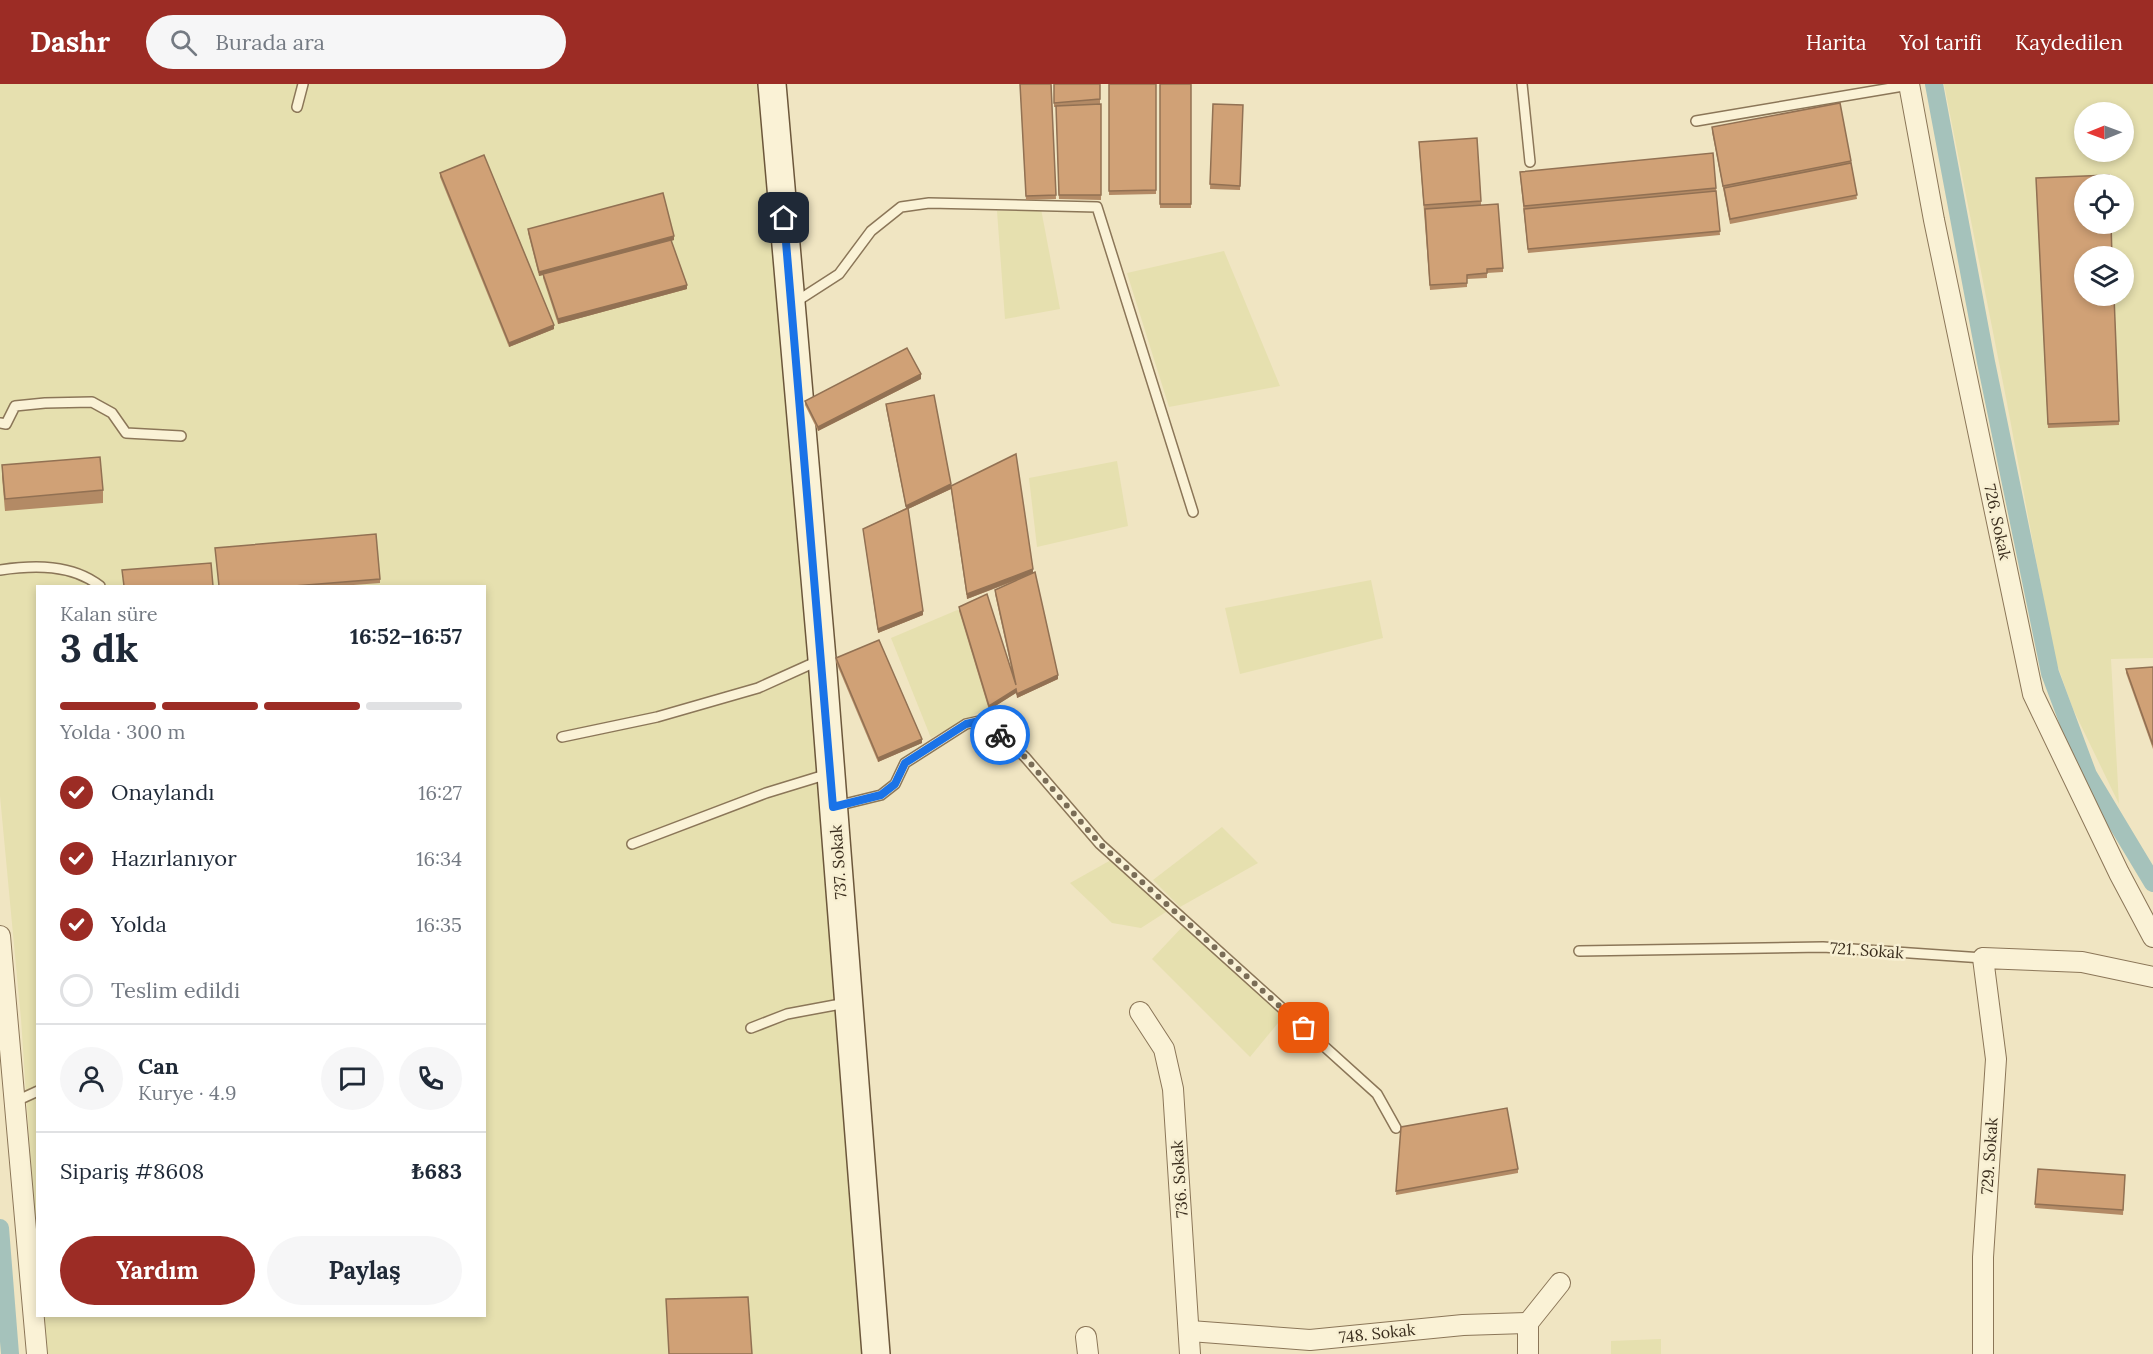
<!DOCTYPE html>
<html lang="tr">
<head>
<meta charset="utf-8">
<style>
	body { margin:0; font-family:Lora,serif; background:#f6f6f7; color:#1f2937; height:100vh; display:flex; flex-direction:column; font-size:22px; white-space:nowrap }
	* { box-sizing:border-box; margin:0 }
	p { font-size:20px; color:#747a83 }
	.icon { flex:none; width:33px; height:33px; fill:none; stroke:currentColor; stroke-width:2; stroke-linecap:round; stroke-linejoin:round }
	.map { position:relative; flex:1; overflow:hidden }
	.panel { position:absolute; left:36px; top:501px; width:450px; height:732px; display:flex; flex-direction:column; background:#fff; border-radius:0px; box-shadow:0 3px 9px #0003 }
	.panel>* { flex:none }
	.needle { width:39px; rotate:269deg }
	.controls { position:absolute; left:2074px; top:18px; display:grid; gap:12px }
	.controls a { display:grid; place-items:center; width:60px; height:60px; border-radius:50%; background:#fff; box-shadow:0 3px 9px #0003; font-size:30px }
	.pin { position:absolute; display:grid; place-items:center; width:51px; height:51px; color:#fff; margin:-26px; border-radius:12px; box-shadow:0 3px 9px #0006 }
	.courier { position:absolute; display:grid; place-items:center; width:60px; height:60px; margin:-30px; border:4px solid #1a73e8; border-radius:50%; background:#fff; color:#222; box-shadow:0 2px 8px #0007 }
	.headline em { font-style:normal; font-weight:700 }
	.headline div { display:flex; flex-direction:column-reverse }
	.headline { display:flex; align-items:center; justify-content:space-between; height:102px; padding:0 24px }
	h1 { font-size:39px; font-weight:700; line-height:45px }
	.bar { display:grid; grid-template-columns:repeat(4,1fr); gap:9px 6px; align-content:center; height:72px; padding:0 24px }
	.bar i { height:8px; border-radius:4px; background:#e0e1e3 }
	.bar .current { background:#9c2c25 }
	.bar p { grid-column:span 4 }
	.line { display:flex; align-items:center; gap:15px; padding:0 24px; border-top:2px solid #e0e1e3 }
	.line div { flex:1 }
	.round { display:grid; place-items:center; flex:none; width:63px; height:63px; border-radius:32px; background:#f6f6f7 }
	ol { padding:0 24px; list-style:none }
	li { display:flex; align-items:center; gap:18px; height:66px }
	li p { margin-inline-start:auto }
	li .icon { padding:6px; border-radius:50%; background:#9c2c25; color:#fff; stroke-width:4 }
	li:last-child { color:#747a83 }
	li i { width:33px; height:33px; border:3px solid #e0e1e3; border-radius:50% }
	.primary-button { display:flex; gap:12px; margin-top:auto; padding:12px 24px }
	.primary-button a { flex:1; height:69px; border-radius:36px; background:#9c2c25; color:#fff; font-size:24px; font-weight:700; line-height:69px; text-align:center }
	.primary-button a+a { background:#f6f6f7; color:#1f2937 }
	header { display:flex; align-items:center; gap:36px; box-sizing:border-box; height:84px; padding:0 30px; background:#9c2c25; color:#fff }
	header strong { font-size:28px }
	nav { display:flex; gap:33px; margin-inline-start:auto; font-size:21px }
	.search { width:420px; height:54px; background:#f6f6f7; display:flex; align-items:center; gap:15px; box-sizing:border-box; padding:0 21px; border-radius:33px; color:#747a83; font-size:22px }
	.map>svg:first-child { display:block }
</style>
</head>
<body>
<header>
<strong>Dashr</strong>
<div class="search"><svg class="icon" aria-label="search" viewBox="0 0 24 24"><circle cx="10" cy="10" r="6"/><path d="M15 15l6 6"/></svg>Burada ara</div>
<nav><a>Harita</a><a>Yol tarifi</a><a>Kaydedilen</a></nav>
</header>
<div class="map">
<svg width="2153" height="1270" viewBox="0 0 2153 1270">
	<rect width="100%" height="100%" fill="#f0e5c2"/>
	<g fill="#e6e0af" fill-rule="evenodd">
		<polygon points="0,0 762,0 865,1270 44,1270 41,1232 484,1232 484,502 38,502 37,1173 21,935 0,712"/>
		<path d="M 1944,0 L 2153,0 L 2153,574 L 2111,575 L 2119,720 L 2073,625 L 2054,572 L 2007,319 ZM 2085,28 L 2124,28 L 2124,68 L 2085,68 ZM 2085,100 L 2124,100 L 2124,140 L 2085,140 ZM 2085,172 L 2124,172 L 2124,212 L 2085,212 Z"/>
		<polygon points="1041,125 1060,225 1005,235 997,127"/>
		<polygon points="1224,167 1280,302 1169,323 1127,189"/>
		<polygon points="1117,377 1128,442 1037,463 1029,394"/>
		<polygon points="1371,496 1383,554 1240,590 1225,524"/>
		<polygon points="962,524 993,621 931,654 891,554"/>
		<polygon points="1222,743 1258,779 1180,823 1153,796"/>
		<polygon points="1111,776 1169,826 1141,844 1112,839 1070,799"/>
		<polygon points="1185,840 1283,933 1250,973 1152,875"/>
		<polygon points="1661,1255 1661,1270 1611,1270 1611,1257"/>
	</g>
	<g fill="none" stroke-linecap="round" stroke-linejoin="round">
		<g stroke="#a5c2bb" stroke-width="18">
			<polyline points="1934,0 1986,278 2050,589 2088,691 2153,799"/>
			<polyline points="0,1144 10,1270"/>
		</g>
		<g stroke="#8b7658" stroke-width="12">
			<g id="lane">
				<polyline points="1522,0 1530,78"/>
				<polyline points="297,23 303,0"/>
				<polyline points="1696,37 1909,1"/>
				<polyline points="794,219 839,190 871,147 901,123 929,119 1097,123 1193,428"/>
				<polyline points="0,339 6,340 15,322 45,319 92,318 112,329 126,349 181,352"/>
				<path d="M 0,486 C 34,481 72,480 100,502"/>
				<polyline points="562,653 657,633 758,604 820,576"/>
				<polyline points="836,722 881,711 895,700 905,679 966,640 984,636 1025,673 1100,760 1377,1010 1396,1044"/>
				<polyline points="632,760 766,709 828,690"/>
				<polyline points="1579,867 1823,863 1983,874"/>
				<polyline points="751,944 787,930 846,919"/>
				<polyline points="14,1018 38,1007"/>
			</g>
		</g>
		<g stroke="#8b7658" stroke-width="22">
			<g id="street">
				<polyline points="1909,0 1934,136 2033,610 2119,789 2153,853"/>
				<polyline points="0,852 37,1270"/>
				<polyline points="1140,928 1164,965 1173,1005 1190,1270"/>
				<polyline points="1190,1247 1310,1256 1463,1241 1528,1239"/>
				<polyline points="1086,1253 1088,1270"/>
				<polyline points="1528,1270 1528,1239 1560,1199"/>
				<polyline points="1983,1270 1983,1173 1996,975 1983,874 2082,878 2153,893"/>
			</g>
		</g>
		<g stroke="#6c573b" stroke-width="30">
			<polyline id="secondary" points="772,0 822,575 876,1270"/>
		</g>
		<use href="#lane" stroke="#faf2d6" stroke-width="9"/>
		<use href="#street" stroke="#faf2d6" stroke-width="20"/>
		<use href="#secondary" stroke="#faf2d6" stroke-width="27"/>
	</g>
	<g fill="#b38a65">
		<polygon points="1020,0 1051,0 1056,115 1026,116"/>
		<polygon points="1054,0 1100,0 1100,20 1074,21 1101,20 1101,116 1059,115 1056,23 1054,23"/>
		<polygon points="1109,0 1156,0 1156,110 1109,111"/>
		<rect x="1160" y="0" width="31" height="124"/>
		<polygon points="1213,20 1243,21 1240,106 1210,105"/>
		<polygon points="1712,43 1851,77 1857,115 1730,140 1712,48"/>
		<polygon points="1419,63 1481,117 1481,121 1503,184 1503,188 1487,189 1487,194 1467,195 1467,203 1430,206"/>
		<polygon points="1713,69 1720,151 1528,169 1520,92"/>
		<polygon points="440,89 554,245 509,263 440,93"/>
		<polygon points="2036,94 2114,212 2119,341 2048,344"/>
		<polygon points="528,145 674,156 671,157 687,205 558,240 543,194 543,191 539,192 528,149"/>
		<polygon points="921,295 818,347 805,321 805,317"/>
		<polygon points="886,320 951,402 1033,488 1058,595 1017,614 1016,609 989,626 959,527 959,523 1013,592 995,510 995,506 1025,493 967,515 951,405 908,425 923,531 878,549 863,445 906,424 886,324"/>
		<polygon points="2,381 103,406 103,419 5,427 2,393"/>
		<polygon points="380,495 380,499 340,502 219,502"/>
		<polygon points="836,574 922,659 878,678 836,578"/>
		<polygon points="2153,583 2153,665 2126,589 2126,585"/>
		<polygon points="1401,1043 1518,1085 1518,1089 1396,1111"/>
		<polygon points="2038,1085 2125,1091 2123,1131 2035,1124"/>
	</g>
	<g fill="#927153">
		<polygon points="674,152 674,156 539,192 539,188"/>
		<polygon points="687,201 687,205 558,240 558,235"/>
		<polygon points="554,241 554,245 509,263 509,259"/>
		<polygon points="921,290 921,295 818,347 818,343"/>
		<polygon points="951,400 951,405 906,426 906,422"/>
		<polygon points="1033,485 1033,489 967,515 967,510"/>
		<polygon points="923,527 923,531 878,549 878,545"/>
		<polygon points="1058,591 1058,595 1017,614 1017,610"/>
		<polygon points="1016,605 1016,609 989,626 989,622"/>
		<polygon points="922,655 922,659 878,678 878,674"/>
	</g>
	<g fill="#d0a176" stroke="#927153" stroke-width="1.5">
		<polygon points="1020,0 1051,0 1056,111 1026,112"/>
		<polygon points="1054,0 1100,0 1100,15 1054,19"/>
		<polygon points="1109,0 1156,0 1156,106 1109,107"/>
		<rect x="1160" y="0" width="31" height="120"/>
		<polygon points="1840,19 1851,77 1723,102 1712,43"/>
		<polygon points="1101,20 1101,111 1059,111 1056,22"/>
		<polygon points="1213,20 1243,21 1240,102 1210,100"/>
		<polygon points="1477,54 1481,117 1424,121 1419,58"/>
		<polygon points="1713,69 1716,104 1524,122 1520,88"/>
		<polygon points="484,71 554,241 509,259 440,89"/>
		<polygon points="1851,79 1857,111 1730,135 1724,104"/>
		<polygon points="2109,91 2109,100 2085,100 2085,140 2111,140 2112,172 2085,172 2085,212 2114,212 2119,337 2048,340 2036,94"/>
		<polygon points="1716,107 1720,147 1528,165 1524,125"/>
		<polygon points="663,109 674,152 539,188 528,145"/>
		<polygon points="1498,120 1503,184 1487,185 1487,189 1467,191 1467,199 1430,201 1425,125"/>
		<polygon points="671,156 687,201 558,235 543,190"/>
		<polygon points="907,264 921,290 818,343 805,317"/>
		<polygon points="934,311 951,400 906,422 886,320"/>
		<polygon points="1016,370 1033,485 967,510 951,402"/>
		<polygon points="100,373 103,406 5,415 2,381"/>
		<polygon points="908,424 923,527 878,545 863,445"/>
		<polygon points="376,450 380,495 294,502 219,502 215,464"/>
		<polygon points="211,479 213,502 124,502 122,486"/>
		<polygon points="1035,488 1058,591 1017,610 1016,605 989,622 959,523 987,510 1016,601 995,506"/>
		<polygon points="879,556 922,655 878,674 836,574"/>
		<polygon points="2153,583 2153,661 2126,585"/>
		<polygon points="1507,1024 1518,1085 1396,1107 1401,1043"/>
		<polygon points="2038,1085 2125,1091 2123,1126 2035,1120"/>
		<polygon points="748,1213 752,1270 669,1270 666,1215"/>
	</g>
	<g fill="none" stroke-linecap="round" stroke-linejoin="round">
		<polyline stroke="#7a6d57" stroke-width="6" stroke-dasharray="0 10.8" points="1000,651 1025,673 1100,760 1304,944"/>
		<polyline stroke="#1a73e8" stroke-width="8" points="784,134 833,723 881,711 895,700 905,679 966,640 984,636 1000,651"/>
	</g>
	<g text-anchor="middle" stroke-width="5" stroke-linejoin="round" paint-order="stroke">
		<g font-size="16" fill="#3a2d1d" stroke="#f7efd2">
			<text transform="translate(1998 438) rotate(78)" y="6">726. Sokak</text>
			<text transform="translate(838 778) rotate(-94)" y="6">737. Sokak</text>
			<text transform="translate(1867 866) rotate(4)" y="6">721. Sokak</text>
			<text transform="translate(1989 1072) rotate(-86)" y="6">729. Sokak</text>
			<text transform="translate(1179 1095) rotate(-94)" y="6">736. Sokak</text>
			<text transform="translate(1377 1249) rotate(-6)" y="6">748. Sokak</text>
		</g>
	</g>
</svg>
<div class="controls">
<a><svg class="needle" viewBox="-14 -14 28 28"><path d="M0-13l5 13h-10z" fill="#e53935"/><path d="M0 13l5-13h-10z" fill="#747a83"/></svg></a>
<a><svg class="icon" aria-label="locate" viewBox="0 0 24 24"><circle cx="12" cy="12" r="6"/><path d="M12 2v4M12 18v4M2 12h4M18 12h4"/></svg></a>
<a><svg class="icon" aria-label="layers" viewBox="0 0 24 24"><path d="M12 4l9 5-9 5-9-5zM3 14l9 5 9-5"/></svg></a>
</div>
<div class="pin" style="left:1304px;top:944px;background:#ea580c"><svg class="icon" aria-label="bag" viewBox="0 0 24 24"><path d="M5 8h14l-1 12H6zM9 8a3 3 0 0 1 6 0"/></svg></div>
<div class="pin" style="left:784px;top:134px;background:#1f2937"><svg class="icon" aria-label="home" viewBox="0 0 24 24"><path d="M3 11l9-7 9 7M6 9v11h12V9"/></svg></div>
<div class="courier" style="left:1000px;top:651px"><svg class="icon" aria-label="bike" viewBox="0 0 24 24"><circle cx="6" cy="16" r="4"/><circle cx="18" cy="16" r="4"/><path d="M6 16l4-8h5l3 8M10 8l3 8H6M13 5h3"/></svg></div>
<section class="panel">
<div class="headline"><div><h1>3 dk</h1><p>Kalan süre</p></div><em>16:52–16:57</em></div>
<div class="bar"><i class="current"></i><i class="current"></i><i class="current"></i><i></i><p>Yolda · 300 m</p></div>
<ol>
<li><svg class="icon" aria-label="check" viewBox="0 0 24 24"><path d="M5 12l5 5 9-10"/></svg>Onaylandı<p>16:27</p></li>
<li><svg class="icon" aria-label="check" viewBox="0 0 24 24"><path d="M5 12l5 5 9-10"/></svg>Hazırlanıyor<p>16:34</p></li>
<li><svg class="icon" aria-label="check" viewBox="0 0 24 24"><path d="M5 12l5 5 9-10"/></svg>Yolda<p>16:35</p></li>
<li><i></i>Teslim edildi</li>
</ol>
<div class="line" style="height:108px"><a class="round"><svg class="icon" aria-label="person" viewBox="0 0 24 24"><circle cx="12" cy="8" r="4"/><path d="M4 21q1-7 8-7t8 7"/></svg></a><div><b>Can</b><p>Kurye · 4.9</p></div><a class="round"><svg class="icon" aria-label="chat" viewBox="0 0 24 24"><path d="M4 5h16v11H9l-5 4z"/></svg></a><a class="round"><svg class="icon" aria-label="phone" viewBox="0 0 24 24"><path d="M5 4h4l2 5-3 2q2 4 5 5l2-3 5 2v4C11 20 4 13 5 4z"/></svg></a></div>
<div class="line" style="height:78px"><div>Sipariş #8608</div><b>₺683</b></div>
<div class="primary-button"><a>Yardım</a><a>Paylaş</a></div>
</section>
</div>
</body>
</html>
